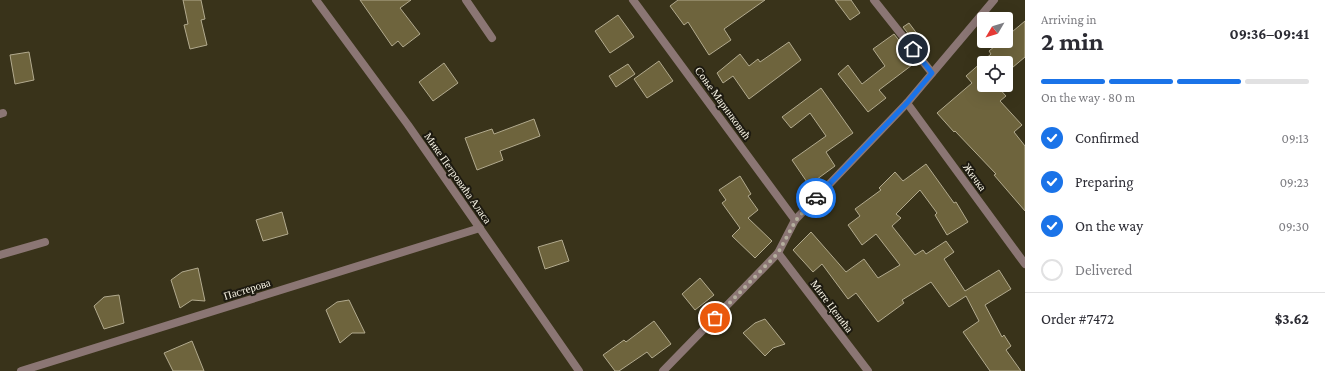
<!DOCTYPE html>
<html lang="en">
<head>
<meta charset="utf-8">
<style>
	body { margin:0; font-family:"Crimson Pro",serif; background:#f2f2f3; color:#2b2b33; height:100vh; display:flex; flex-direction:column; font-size:15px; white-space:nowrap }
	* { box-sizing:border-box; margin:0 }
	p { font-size:13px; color:#7c7c81 }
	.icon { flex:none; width:22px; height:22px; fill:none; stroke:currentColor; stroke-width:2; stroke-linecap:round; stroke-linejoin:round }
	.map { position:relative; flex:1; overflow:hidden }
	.details { display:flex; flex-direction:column; background:#fff; width:300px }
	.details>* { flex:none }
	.needle { width:26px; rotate:232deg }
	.fabs { position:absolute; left:977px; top:12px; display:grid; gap:8px }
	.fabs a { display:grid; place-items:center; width:36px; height:36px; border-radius:4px; background:#fff; box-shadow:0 4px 16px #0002; font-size:20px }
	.pin { position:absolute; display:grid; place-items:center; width:34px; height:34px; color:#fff; margin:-17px; border:2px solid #fff; border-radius:50%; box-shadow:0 1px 4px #0007 }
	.courier { position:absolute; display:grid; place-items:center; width:40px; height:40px; margin:-20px; border:3px solid #1a73e8; border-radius:50%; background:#fff; color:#222; box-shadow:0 1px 5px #0007 }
	.head em { font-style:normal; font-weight:700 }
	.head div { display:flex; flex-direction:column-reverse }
	.head { display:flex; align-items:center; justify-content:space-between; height:68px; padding:0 16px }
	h1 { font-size:26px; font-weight:700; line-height:30px }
	.bar { display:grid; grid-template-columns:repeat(4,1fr); gap:6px 4px; align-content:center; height:48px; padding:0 16px }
	.bar i { height:5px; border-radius:3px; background:#e1e1e2 }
	.bar .on { background:#1a73e8 }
	.bar p { grid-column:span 4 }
	.line { display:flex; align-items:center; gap:10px; padding:0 16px; border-top:1px solid #e1e1e2 }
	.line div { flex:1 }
	ol { padding:0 16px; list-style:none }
	li { display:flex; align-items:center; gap:12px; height:44px }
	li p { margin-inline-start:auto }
	li .icon { padding:4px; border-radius:50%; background:#1a73e8; color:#fff; stroke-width:4 }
	li:last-child { color:#7c7c81 }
	li i { width:22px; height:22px; border:2px solid #e1e1e2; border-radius:50% }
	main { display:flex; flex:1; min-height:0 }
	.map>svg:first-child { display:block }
</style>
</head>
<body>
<main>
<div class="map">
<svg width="1025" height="371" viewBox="0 0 1025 371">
	<rect width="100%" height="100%" fill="#39331a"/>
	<g fill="#6e643d" stroke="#b2aa8e">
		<polygon points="183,0 201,0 205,19 201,20 207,45 190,49 184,25 188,24"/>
		<polygon points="360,0 411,0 400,8 420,34 403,47 398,41 392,46"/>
		<polygon points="678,0 765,0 724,29 731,40 709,55 688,22 684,25 670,6"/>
		<polygon points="835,0 851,0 860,13 850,20"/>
		<polygon points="618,15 634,37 610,53 595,31"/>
		<polygon points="1025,21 1025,57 1006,73 1006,63 984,63 984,85 996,85 1006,96 1000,101 1022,125 1014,132 1025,146 1025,211 994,175 996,174 955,131 954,132 937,113 972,83 966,76 991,54 989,51 1001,41 1006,41 1006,37"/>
		<polygon points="909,23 930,51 925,55 903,27"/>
		<polygon points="894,34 916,62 879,90 886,98 868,112 838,74 848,65 862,84 885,66 873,49"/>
		<polygon points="789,42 801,60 749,99 733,76 723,83 717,73 740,54 749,66 758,59 760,62"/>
		<polygon points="29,52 34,80 15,84 10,55"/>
		<polygon points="659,61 673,81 647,98 634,79"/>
		<polygon points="444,63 458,83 433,101 419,82"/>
		<polygon points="628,64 635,74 616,87 609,76"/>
		<polygon points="821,88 853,133 826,152 835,166 809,185 792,160 826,136 810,113 791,128 782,117"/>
		<polygon points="534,119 540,136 500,151 503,160 477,170 465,138 492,129 494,134"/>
		<polygon points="926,164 954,203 956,202 968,222 947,235 935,215 937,213 920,190 896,214 901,218 892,226 915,255 923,250 926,254 946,241 954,252 944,259 965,291 999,270 1011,289 985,305 1002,337 1004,335 1011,346 1006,350 1021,371 990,371 963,332 979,321 966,296 949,307 931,282 902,300 904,303 878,322 856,293 848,299 822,264 813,272 793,250 811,232 846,272 864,259 878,278 900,265 876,234 862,245 848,225 860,216 855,209 881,190 879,188 895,172 903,181"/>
		<polygon points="740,176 751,194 748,196 758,210 748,218 772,241 755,258 732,236 740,228 722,203 726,200 719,190"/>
		<polygon points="282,212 288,234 263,241 256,220"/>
		<polygon points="562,240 569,261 545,269 538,247"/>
		<polygon points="198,268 205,301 192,300 180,308 171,280 182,272"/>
		<polygon points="700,278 714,295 695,310 682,294"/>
		<polygon points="119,295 124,323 104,329 94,306 104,297"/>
		<polygon points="349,300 365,333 352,333 340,343 326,310 337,302"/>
		<polygon points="765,319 785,344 773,348 765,356 743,333 755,323"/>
		<polygon points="654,321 671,344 652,358 647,352 619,371 615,371 603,355 624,340 626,342"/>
		<polygon points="192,341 204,371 173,371 164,353"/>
	</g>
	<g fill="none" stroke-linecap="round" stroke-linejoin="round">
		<g stroke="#8b7674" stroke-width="8">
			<polyline points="316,0 408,125 579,371"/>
			<polyline points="466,0 492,38"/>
			<polyline points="633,0 795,220"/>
			<polyline points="874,0 932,73"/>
			<polyline points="907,103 1025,264"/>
			<polyline points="0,114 3,113"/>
			<polyline points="778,253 868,371"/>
			<polyline points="0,255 45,242"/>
			<polyline points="21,371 480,228"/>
			<polyline points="663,371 778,253 795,220 907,103 994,0"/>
		</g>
	</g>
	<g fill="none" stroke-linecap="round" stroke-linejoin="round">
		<polyline stroke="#b5b09e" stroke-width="4" stroke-dasharray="0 7.2" points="715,318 778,253 796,220 816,198"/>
		<polyline stroke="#1a73e8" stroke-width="5" points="816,198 907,103 932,73 913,49"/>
	</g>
	<g text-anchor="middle" stroke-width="4" stroke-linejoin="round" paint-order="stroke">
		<g font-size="11" fill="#f8f4e5" stroke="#1d1a10">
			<text transform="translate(723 103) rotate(54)" y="4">Соње Маринковић</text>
			<text transform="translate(975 177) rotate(54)" y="4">Жичка</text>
			<text transform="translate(458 178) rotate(55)" y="4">Мике Петровића Аласа</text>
			<text transform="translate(247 289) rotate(-17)" y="4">Пастерова</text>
			<text transform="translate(832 306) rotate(53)" y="4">Мите Ценића</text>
		</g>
	</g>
</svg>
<div class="fabs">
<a><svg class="needle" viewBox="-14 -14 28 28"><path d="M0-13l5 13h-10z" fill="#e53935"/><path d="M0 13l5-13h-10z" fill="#7c7c81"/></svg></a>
<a><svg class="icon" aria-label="locate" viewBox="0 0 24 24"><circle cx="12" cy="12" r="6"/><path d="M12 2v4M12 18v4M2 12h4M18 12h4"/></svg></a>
</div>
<div class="pin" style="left:715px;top:318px;background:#ea580c"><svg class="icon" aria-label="bag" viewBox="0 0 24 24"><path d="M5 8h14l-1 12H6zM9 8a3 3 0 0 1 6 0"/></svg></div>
<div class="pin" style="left:913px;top:49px;background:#1f2937"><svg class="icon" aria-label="home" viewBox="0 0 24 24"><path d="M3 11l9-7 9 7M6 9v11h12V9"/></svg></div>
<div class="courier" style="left:816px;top:198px"><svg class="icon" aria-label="car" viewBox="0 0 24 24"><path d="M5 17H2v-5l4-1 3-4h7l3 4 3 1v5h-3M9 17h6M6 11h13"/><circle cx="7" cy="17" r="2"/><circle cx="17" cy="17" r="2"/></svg></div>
</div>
<section class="details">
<div class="head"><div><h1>2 min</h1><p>Arriving in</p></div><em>09:36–09:41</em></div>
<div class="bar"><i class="on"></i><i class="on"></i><i class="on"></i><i></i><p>On the way · 80 m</p></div>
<ol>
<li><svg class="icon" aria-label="check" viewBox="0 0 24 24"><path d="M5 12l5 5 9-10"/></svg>Confirmed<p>09:13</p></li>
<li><svg class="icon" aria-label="check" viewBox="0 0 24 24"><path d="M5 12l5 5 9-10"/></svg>Preparing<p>09:23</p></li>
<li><svg class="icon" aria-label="check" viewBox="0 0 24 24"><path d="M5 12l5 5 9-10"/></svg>On the way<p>09:30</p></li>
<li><i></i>Delivered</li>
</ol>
<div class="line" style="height:52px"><div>Order #7472</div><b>$3.62</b></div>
</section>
</main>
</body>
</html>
